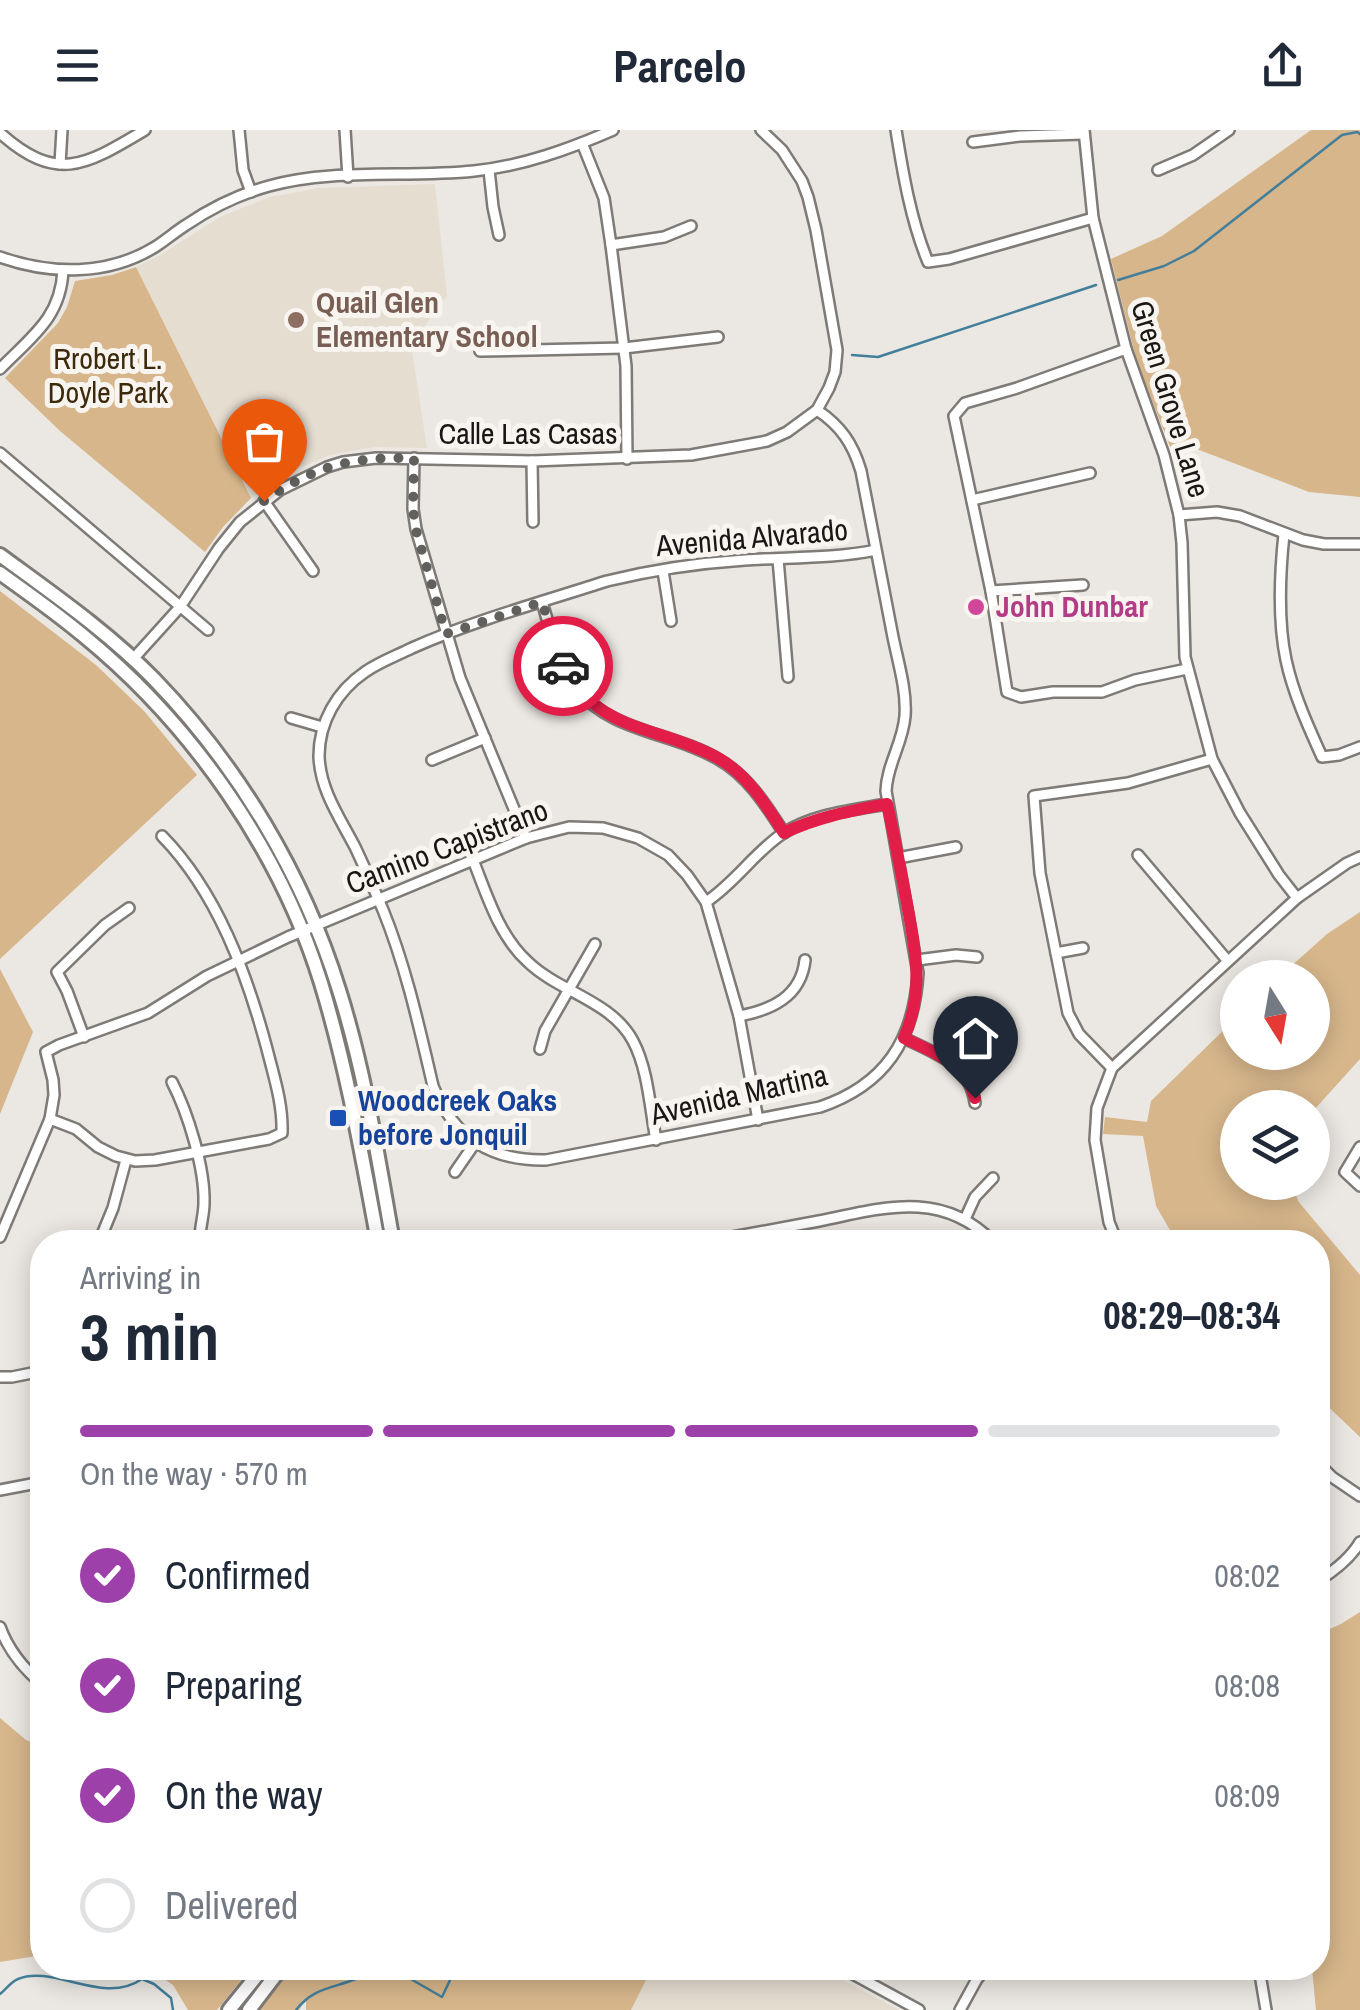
<!DOCTYPE html>
<html lang="en">
<head>
<meta charset="utf-8">
<style>
	body { margin:0; font-family:"Archivo Narrow",sans-serif; background:#f2f2f3; color:#1f2937; height:100vh; display:flex; flex-direction:column; font-size:38px; white-space:nowrap }
	* { box-sizing:border-box; margin:0 }
	p { font-size:32px; color:#747a83 }
	.icon { flex:none; width:55px; height:55px; fill:none; stroke:currentColor; stroke-width:2; stroke-linecap:round; stroke-linejoin:round }
	.map { position:relative; flex:1; overflow:hidden }
	.side { position:absolute; left:30px; top:1100px; width:1300px; height:750px; display:flex; flex-direction:column; background:#fff; border-radius:40px; box-shadow:0 5px 25px #0003 }
	.side>* { flex:none }
	.needle { width:65px; rotate:169deg }
	.fabs { position:absolute; left:1220px; top:830px; display:grid; gap:20px }
	.fabs a { display:grid; place-items:center; width:110px; height:110px; border-radius:50%; background:#fff; box-shadow:0 5px 25px #0003; font-size:50px }
	.pin { position:absolute; display:grid; place-items:center; width:85px; height:85px; color:#fff; margin:-102px -42px; border-radius:50% 50% 50% 0; rotate:-45deg; box-shadow:0 0 10px #0007 }
	.pin .icon { rotate:45deg }
	.courier { position:absolute; display:grid; place-items:center; width:100px; height:100px; margin:-50px; border:8px solid #e11d48; border-radius:50%; background:#fff; color:#222; box-shadow:0 2px 12px #0007 }
	.summary em { font-style:normal; font-weight:700 }
	.summary div { display:flex; flex-direction:column-reverse }
	.summary { display:flex; align-items:center; justify-content:space-between; height:170px; padding:0 50px }
	h1 { font-size:65px; font-weight:700; line-height:75px }
	.bar { display:grid; grid-template-columns:repeat(4,1fr); gap:15px 10px; align-content:center; height:120px; padding:0 50px }
	.bar i { height:12px; border-radius:8px; background:#e0e1e3 }
	.bar .active { background:#9d40a9 }
	.bar p { grid-column:span 4 }
	ol { padding:0 50px; list-style:none }
	li { display:flex; align-items:center; gap:30px; height:110px }
	li p { margin-inline-start:auto }
	li .icon { padding:10px; border-radius:50%; background:#9d40a9; color:#fff; stroke-width:4 }
	li:last-child { color:#747a83 }
	li i { width:55px; height:55px; border:5px solid #e0e1e3; border-radius:50% }
	header { display:flex; justify-content:space-between; align-items:center; height:130px; padding:0 50px; background:#fff; font-size:45px; font-weight:700 }
	.map>svg:first-child { display:block }
</style>
</head>
<body>
<header><svg class="icon" aria-label="menu" viewBox="0 0 24 24"><path d="M4 6h16M4 12h16M4 18h16"/></svg>Parcelo<svg class="icon" aria-label="share" viewBox="0 0 24 24"><path d="M12 15V3M7 8l5-5 5 5M5 13v7h14v-7"/></svg></header>
<div class="map">
<svg width="1360" height="1880" viewBox="0 0 1360 1880">
	<rect width="100%" height="100%" fill="#ebe7e2"/>
	<g fill="#e6ddd1">
		<polygon points="435,54 447,166 411,214 427,318 374,317 330,325 289,342 251,368 136,137 162,124 220,87 270,67 319,58"/>
		<polygon points="652,1838 821,1838 899,1880 631,1880"/>
	</g>
	<g fill="#d7b68b">
		<polygon points="1311,0 1360,0 1360,367 1309,362 1194,318 1173,324 1137,233 1111,129 1162,106"/>
		<polygon points="136,137 251,368 223,397 205,422 60,301 5,248 58,193 67,177 75,151 112,145"/>
		<polygon points="0,461 96,535 144,581 197,645 0,829"/>
		<polygon points="1360,782 1360,929 1313,981 1312,978 1238,978 1238,1052 1292,1053 1298,1071 1360,1145 1360,1307 1318,1267 1318,1112 1177,1112 1156,1076 1143,1006 1103,1004 1105,987 1147,992 1151,971 1237,887 1238,922 1312,922 1312,848 1279,847 1327,804"/>
		<polygon points="0,839 33,902 0,984"/>
		<polygon points="1360,1482 1360,1880 1316,1880 1312,1838 1318,1838 1318,1504 1341,1494"/>
		<polygon points="0,1588 26,1610 42,1616 42,1825 0,1832"/>
		<polygon points="148,1838 251,1838 217,1880 188,1880 173,1855"/>
		<polygon points="288,1838 652,1838 631,1880 306,1880 306,1869 299,1880 256,1880"/>
	</g>
	<g fill="none" stroke-linecap="round" stroke-linejoin="round">
		<g stroke="#437f9b" stroke-width="2.5">
			<polyline points="1118,150 1164,136 1194,121 1342,5 1357,2 1360,4"/>
			<polyline points="852,225 878,227 1096,155"/>
			<polyline points="410,1838 409,1848 442,1867 451,1848 447,1838"/>
			<path d="M 0,1864 C 5,1860 12,1851 18,1849 C 53,1834 103,1876 142,1849 L 154,1854 L 171,1868 L 173,1880"/>
			<path d="M 296,1880 C 314,1857 332,1859 358,1848 L 363,1838"/>
		</g>
		<g stroke="#7e7a76" stroke-width="14">
			<g id="street">
				<polyline points="239,0 243,40 251,62"/>
				<polyline points="345,0 348,47"/>
				<path d="M 896,0 C 903,44 911,91 928,132 L 949,129 L 1093,88"/>
				<polyline points="1084,0 1093,88 1126,219 1164,325 1179,385 1182,413 1185,527 1212,629 1240,683 1279,745 1297,768"/>
				<path d="M 0,3 C 57,54 86,35 145,0"/>
				<polyline points="973,12 1020,6 1083,4"/>
				<polyline points="582,13 604,68 611,115 626,236 627,329"/>
				<polyline points="60,34 62,0"/>
				<polyline points="489,40 493,77 499,105"/>
				<polyline points="1158,40 1193,25 1229,0"/>
				<polyline points="611,115 664,107 691,96"/>
				<path d="M 0,127 C 51,145 108,146 155,117 C 166,110 175,102 186,95 C 211,78 240,64 269,56 C 333,38 408,48 474,41 C 523,36 569,19 613,0"/>
				<polyline points="1126,219 1017,258 965,273 954,286 991,461 1007,562 1021,567 1053,562 1102,562 1135,550 1187,539"/>
				<polyline points="480,221 624,218 718,207"/>
				<path d="M 0,239 C 31,207 61,188 63,140"/>
				<path d="M 817,280 C 841,296 853,314 861,341 C 871,395 882,448 892,502 C 897,529 907,559 905,586 C 903,613 887,634 886,661 L 918,843 C 914,910 885,955 820,977 L 546,1030 C 491,1031 454,1008 433,956 C 419,896 406,837 383,780 C 374,759 365,738 355,717 C 340,688 320,660 319,626 C 319,592 337,561 365,542 C 379,532 396,526 412,518 C 475,490 542,472 607,451 C 652,440 699,433 745,430 C 789,427 832,429 876,420"/>
				<polyline points="0,323 208,500"/>
				<polyline points="414,328 413,379 416,399 460,548 526,708"/>
				<polyline points="532,331 533,392"/>
				<polyline points="972,370 1090,343"/>
				<polyline points="264,371 313,441"/>
				<polyline points="1179,385 1217,382 1240,386 1303,410 1324,414 1360,414"/>
				<path d="M 1284,404 C 1280,442 1278,492 1286,530 C 1293,563 1308,596 1322,627 L 1339,625 L 1360,617"/>
				<polyline points="778,429 788,547"/>
				<polyline points="663,441 671,491"/>
				<polyline points="991,461 1083,455"/>
				<path d="M 542,472 C 551,501 557,533 576,558 C 610,602 672,602 718,629 C 748,646 766,675 784,703"/>
				<polyline points="133,529 180,477 219,418 240,392 280,360 327,337 343,332 376,328 532,331 691,325 767,311 787,302 817,280 829,258 835,242 837,220 816,100 808,67 802,51 782,20 761,0"/>
				<polyline points="291,588 322,597"/>
				<polyline points="432,630 485,608"/>
				<polyline points="1138,725 1227,830"/>
				<polyline points="898,728 956,717"/>
				<path d="M 473,730 C 487,765 499,806 528,832 C 559,862 612,871 633,911 C 648,939 650,978 656,1010"/>
				<path d="M 706,772 C 735,753 754,723 782,704 C 812,684 853,680 887,674"/>
				<polyline points="1056,823 1083,818"/>
				<polyline points="917,830 956,825 977,827"/>
				<path d="M 739,886 C 771,880 801,867 805,830"/>
				<polyline points="84,907 67,861 57,842 105,795 129,778"/>
				<path d="M 904,908 C 936,924 970,934 975,973"/>
				<polyline points="540,919 545,901 595,814"/>
				<polyline points="1112,938 1079,904 1068,883 1040,743 1034,666 1128,653 1212,629"/>
				<path d="M 172,952 C 188,983 205,1038 204,1073 C 204,1087 199,1099 200,1112"/>
				<path d="M 50,989 L 76,999 L 98,1017 L 116,1026 L 135,1031 L 155,1030 L 269,1009 L 282,1003 C 283,974 274,947 267,919 C 247,844 217,762 162,706"/>
				<polyline points="1360,1017 1345,1042 1360,1056"/>
				<polyline points="455,1042 475,1013"/>
				<polyline points="965,1089 975,1067 993,1048"/>
				<polyline points="0,1107 50,989 54,965 53,950 46,922 59,915 148,883 207,846 288,807 526,708 569,697 603,698 638,708 668,725 687,745 706,772 739,886 758,990"/>
				<polyline points="299,1107 303,1112"/>
				<polyline points="99,1112 113,1078 126,1030"/>
				<path d="M 705,1112 C 743,1105 781,1098 819,1091 C 882,1078 942,1059 993,1112"/>
				<polyline points="1117,1112 1109,1092 1095,1010 1097,978 1112,938 1297,768 1347,733 1360,727"/>
				<polyline points="0,1247 12,1247 42,1241"/>
				<polyline points="1318,1333 1332,1347 1360,1366"/>
				<polyline points="0,1360 42,1352"/>
				<path d="M 1318,1451 C 1334,1441 1350,1429 1360,1412"/>
				<path d="M 0,1497 C 8,1519 24,1539 42,1554"/>
				<polyline points="842,1838 919,1880"/>
				<polyline points="1259,1838 1266,1880"/>
				<polyline points="960,1880 977,1849 986,1838"/>
			</g>
		</g>
		<g stroke="#7e7a76" stroke-width="18">
			<g id="secondary">
				<path d="M 0,425 C 53,464 108,502 154,549 C 238,636 303,744 339,860 C 365,942 378,1028 393,1112"/>
				<path d="M 0,443 C 29,464 58,484 85,507 C 192,595 280,720 321,853 C 347,938 362,1026 378,1112"/>
				<polyline points="229,1880 263,1838"/>
				<polyline points="249,1880 281,1838"/>
			</g>
		</g>
		<use href="#street" stroke="#fff" stroke-width="9"/>
		<use href="#secondary" stroke="#fff" stroke-width="12"/>
	</g>
	<g fill="none" stroke-linecap="round" stroke-linejoin="round">
		<path stroke="#62605d" stroke-width="10" stroke-dasharray="0 18" d="M 264,371 C 316,335 352,327 414,328 L 413,379 L 416,400 L 446,504 L 542,472 L 563,536"/>
		<path stroke="#e11d48" stroke-width="12" d="M 563,536 C 600,604 658,595 718,628 C 748,645 766,675 784,703 C 817,687 851,681 887,674 C 894,705 900,736 906,768 C 915,816 925,861 904,908 C 934,923 966,933 975,968"/>
	</g>
	<circle fill="#8d6e63" stroke="#f8f4ef" stroke-width="4" cx="296" cy="190" r="10"/>
	<circle fill="#d1479c" stroke="#f8f4ef" stroke-width="4" cx="976" cy="477" r="10"/>
	<rect fill="#1a4fb4" stroke="#f8f4ef" stroke-width="4" x="328" y="978" width="20" height="20" rx="5"/>
	<g text-anchor="middle" stroke-width="10" stroke-linejoin="round" paint-order="stroke">
		<g font-size="30" font-weight="bold" fill="#785e54" stroke="#f8f4ef" text-anchor="start">
			<text x="316" y="183">Quail Glen<tspan x="316" dy="34">Elementary School</tspan></text>
		</g>
		<g font-size="30" fill="#3d290b" stroke="#f8f4ef">
			<text x="108" y="239">Rrobert L.<tspan x="108" dy="34">Doyle Park</tspan></text>
		</g>
		<g font-size="30" fill="#181715" stroke="#f8f4ef">
			<text transform="translate(1170 269) rotate(73)" y="10">Green Grove Lane</text>
			<text x="528" y="314">Calle Las Casas</text>
			<text transform="translate(752 408) rotate(-5)" y="10">Avenida Alvarado</text>
			<text transform="translate(447 717) rotate(-21)" y="10">Camino Capistrano</text>
			<text transform="translate(739 965) rotate(-13)" y="10">Avenida Martina</text>
		</g>
		<g font-size="30" font-weight="bold" fill="#b23c85" stroke="#f8f4ef" text-anchor="start">
			<text x="996" y="487">John Dunbar</text>
		</g>
		<g font-size="30" font-weight="bold" fill="#164399" stroke="#f8f4ef" text-anchor="start">
			<text x="358" y="981">Woodcreek Oaks<tspan x="358" dy="34">before Jonquil</tspan></text>
		</g>
	</g>
</svg>
<div class="fabs">
<a><svg class="needle" viewBox="-14 -14 28 28"><path d="M0-13l5 13h-10z" fill="#e53935"/><path d="M0 13l5-13h-10z" fill="#747a83"/></svg></a>
<a><svg class="icon" aria-label="layers" viewBox="0 0 24 24"><path d="M12 4l9 5-9 5-9-5zM3 14l9 5 9-5"/></svg></a>
</div>
<div class="pin" style="left:264px;top:371px;background:#ea580c"><svg class="icon" aria-label="bag" viewBox="0 0 24 24"><path d="M5 8h14l-1 12H6zM9 8a3 3 0 0 1 6 0"/></svg></div>
<div class="pin" style="left:975px;top:968px;background:#1f2937"><svg class="icon" aria-label="home" viewBox="0 0 24 24"><path d="M3 11l9-7 9 7M6 9v11h12V9"/></svg></div>
<div class="courier" style="left:563px;top:536px"><svg class="icon" aria-label="car" viewBox="0 0 24 24"><path d="M5 17H2v-5l4-1 3-4h7l3 4 3 1v5h-3M9 17h6M6 11h13"/><circle cx="7" cy="17" r="2"/><circle cx="17" cy="17" r="2"/></svg></div>
<section class="side">
<div class="summary"><div><h1>3 min</h1><p>Arriving in</p></div><em>08:29–08:34</em></div>
<div class="bar"><i class="active"></i><i class="active"></i><i class="active"></i><i></i><p>On the way · 570 m</p></div>
<ol>
<li><svg class="icon" aria-label="check" viewBox="0 0 24 24"><path d="M5 12l5 5 9-10"/></svg>Confirmed<p>08:02</p></li>
<li><svg class="icon" aria-label="check" viewBox="0 0 24 24"><path d="M5 12l5 5 9-10"/></svg>Preparing<p>08:08</p></li>
<li><svg class="icon" aria-label="check" viewBox="0 0 24 24"><path d="M5 12l5 5 9-10"/></svg>On the way<p>08:09</p></li>
<li><i></i>Delivered</li>
</ol>
</section>
</div>
</body>
</html>
